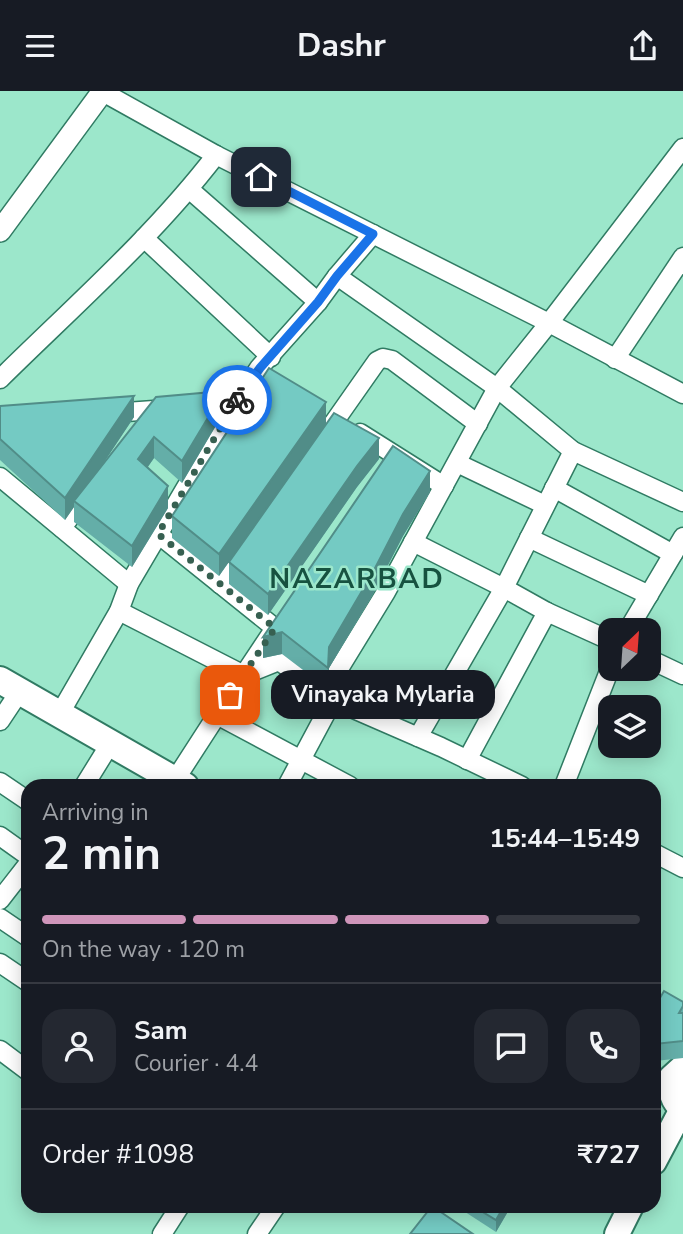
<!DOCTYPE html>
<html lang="en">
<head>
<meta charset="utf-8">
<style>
	body { margin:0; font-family:"Nunito Sans",sans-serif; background:#242831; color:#f1f3f6; height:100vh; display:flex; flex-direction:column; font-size:26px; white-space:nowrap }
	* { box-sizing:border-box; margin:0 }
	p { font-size:23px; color:#9ea1a6 }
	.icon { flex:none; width:38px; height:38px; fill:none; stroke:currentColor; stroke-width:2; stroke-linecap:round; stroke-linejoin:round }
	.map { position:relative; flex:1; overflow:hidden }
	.details { position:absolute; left:21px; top:688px; width:640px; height:434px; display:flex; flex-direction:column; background:#171b24; border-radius:21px; box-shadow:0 4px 18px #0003 }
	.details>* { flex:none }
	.needle { width:46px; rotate:25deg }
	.buttons { position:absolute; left:598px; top:527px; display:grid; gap:14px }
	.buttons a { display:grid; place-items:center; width:63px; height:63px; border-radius:14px; background:#171b24; box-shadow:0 4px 18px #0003; font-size:35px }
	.pin { position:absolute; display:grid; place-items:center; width:60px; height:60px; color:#fff; margin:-30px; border-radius:14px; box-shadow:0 4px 10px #0006 }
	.courier { position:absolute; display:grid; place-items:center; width:70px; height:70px; margin:-35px; border:5px solid #1a73e8; border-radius:50%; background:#fff; color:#222; box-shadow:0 2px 9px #0007 }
	.bubble { position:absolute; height:49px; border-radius:21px; background:#171b24; box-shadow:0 4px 18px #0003; font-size:23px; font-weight:700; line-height:49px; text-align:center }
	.summary em { font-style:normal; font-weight:700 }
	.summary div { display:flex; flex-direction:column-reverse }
	.summary { display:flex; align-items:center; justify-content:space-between; height:119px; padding:0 21px }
	h1 { font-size:46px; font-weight:700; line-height:52px }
	.bar { display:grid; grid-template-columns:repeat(4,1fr); gap:10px 7px; align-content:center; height:84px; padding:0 21px }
	.bar i { height:9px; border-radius:5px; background:#363941 }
	.bar .current { background:#cf95ba }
	.bar p { grid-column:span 4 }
	.line { display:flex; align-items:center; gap:18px; padding:0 21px; border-top:2px solid #363941 }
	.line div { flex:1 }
	.round { display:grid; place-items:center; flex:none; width:74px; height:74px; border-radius:21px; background:#242831 }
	header { display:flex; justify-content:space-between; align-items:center; height:91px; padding:0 21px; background:#171b24; font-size:32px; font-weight:700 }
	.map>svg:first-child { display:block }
</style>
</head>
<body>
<header><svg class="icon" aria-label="menu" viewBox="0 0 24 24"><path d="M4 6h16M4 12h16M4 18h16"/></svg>Dashr<svg class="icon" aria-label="share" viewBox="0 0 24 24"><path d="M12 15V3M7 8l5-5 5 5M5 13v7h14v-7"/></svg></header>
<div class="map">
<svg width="683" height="1143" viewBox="0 0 683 1143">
	<rect width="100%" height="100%" fill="#9ce7cb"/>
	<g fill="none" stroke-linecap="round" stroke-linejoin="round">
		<g stroke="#307b63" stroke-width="21">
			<g id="minor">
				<polyline points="101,0 216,64 549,232 683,303"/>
				<polyline points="189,98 318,211"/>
				<polyline points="144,147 271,266"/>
				<polyline points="337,185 497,297 573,360 683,411"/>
				<polyline points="615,268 683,166"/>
				<path d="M 0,288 C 74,215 153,146 216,64"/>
				<polyline points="112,322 168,318"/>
				<polyline points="360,342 444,395"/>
				<polyline points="325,344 377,270 383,267 392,269 478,333"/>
				<polyline points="457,372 545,414"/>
				<polyline points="0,386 129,493"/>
				<polyline points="554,397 673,463"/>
				<polyline points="62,437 88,402"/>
				<polyline points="158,443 275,537"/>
				<polyline points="529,447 649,504"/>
				<polyline points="413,451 504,497 547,521 611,550"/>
				<polyline points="220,493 242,461"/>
				<polyline points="119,520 244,584 279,570 333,609 441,656 522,695"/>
				<polyline points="275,537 217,624 350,695"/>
				<polyline points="628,539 683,446"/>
				<polyline points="649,568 683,584"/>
				<polyline points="59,624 119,520 129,493 235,313 259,277 318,211 337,185 373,143"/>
				<polyline points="0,630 20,600"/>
				<polyline points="418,646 504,497 573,360"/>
				<polyline points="467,669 547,521"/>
				<polyline points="175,689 217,624"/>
				<polyline points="0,691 28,710"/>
				<polyline points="84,695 110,653"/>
				<polyline points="287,695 333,609 337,581 386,501 497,297 549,232 683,57"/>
				<polyline points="564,695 611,575"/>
				<polyline points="0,745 28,765"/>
				<polyline points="654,762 683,777"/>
				<polyline points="0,809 28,773"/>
				<polyline points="0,827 28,846"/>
				<polyline points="0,872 28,891"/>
				<polyline points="0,959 28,980"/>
				<polyline points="162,1143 180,1115"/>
				<polyline points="257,1143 276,1115"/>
			</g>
		</g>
		<g stroke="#307b63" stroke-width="24">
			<polyline id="tertiary" points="0,140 103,0"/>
		</g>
		<g stroke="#307b63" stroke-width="28">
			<g id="secondary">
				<polyline points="654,1071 682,1018"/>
				<polyline points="617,1143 631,1115"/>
			</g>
		</g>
		<g stroke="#307b63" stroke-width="30">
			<g id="primary">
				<polyline points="0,589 185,695"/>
				<path d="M 683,977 L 672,987 C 671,1001 673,1009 683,1018"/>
			</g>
		</g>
		<use href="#minor" stroke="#fff" stroke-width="18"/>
		<use href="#tertiary" stroke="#fff" stroke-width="21"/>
		<use href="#secondary" stroke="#fff" stroke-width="24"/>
		<use href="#primary" stroke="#fff" stroke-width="26"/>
	</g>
	<g fill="#64aea8">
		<polygon points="156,306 224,321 182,392 154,367 147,377 168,417 132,476 74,431 74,416 65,429 0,369 0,315 134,326 100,377"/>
		<polygon points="326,333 219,485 172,447 172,425"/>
		<polygon points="379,368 357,396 268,524 229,493 229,471"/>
		<polygon points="430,401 403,445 372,505 329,577 328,598 282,563 263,567 263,546"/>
		<polygon points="683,911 683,967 655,970 654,917"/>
		<polygon points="459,1115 510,1115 510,1117 496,1141 459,1117"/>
	</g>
	<g fill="#518d88">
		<polygon points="224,300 224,321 182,392 182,370"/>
		<polygon points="134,305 134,326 77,412 74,410 74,416 65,429 65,407"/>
		<polygon points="326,311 326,333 219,485 219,463"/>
		<polygon points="154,346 154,367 138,390 138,368"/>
		<polygon points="379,347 379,368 357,396 268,524 268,503 357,375"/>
		<polygon points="430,380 430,401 403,445 372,505 329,577 328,598 329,556 403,423"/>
		<polygon points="168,395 168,417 132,476 132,455"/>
		<polygon points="282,541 282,563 263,567 263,546"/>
		<polygon points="504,1115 510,1115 510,1117 496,1141 496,1129"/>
	</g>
	<g fill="#74cac3" stroke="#518d88" stroke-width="2">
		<polygon points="269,277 326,311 219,463 172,425"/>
		<polygon points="224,300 182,370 154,346 138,368 168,395 132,455 74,410 156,306"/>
		<polygon points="134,305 65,407 0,348 0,315"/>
		<polygon points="334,322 379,347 357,375 268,503 229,471"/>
		<polygon points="393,355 430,380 403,423 372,483 329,556 328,577 282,541 263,546"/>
		<polygon points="664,900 683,911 683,915 679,922 683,922 683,950 655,953 654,917"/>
		<polygon points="432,1115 473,1143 410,1143"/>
		<polygon points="473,1115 504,1115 496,1129"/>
	</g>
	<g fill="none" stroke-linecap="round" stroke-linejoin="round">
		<polyline stroke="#376051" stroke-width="7" stroke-dasharray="0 12.6" points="230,604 275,537 158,443 237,309"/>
		<polyline stroke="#1a73e8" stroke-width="9" points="237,309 260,277 318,211 337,185 373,143 261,86"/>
	</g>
	<g text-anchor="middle" stroke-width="5" stroke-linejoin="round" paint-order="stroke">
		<g font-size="28" font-weight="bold" letter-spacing="2" fill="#175240" stroke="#9ce7cb">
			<text x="357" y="497">NAZARBAD</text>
		</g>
	</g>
</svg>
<div class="buttons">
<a><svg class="needle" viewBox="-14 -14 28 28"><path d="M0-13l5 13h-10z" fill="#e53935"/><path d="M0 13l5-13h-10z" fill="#9ea1a6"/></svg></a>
<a><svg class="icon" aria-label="layers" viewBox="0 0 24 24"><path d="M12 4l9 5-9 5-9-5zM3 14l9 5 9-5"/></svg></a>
</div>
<div class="pin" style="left:230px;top:604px;background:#ea580c"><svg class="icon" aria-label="bag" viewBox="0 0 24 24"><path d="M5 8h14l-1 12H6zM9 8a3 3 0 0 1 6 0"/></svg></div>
<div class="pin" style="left:261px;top:86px;background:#1f2937"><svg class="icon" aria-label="home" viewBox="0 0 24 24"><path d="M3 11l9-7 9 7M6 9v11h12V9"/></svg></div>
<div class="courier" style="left:237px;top:309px"><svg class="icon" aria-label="bike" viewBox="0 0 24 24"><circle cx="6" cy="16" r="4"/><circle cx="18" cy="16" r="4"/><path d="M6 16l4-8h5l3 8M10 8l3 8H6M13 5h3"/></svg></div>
<div class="bubble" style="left:271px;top:579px;width:224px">Vinayaka Mylaria</div>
<section class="details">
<div class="summary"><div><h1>2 min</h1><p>Arriving in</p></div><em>15:44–15:49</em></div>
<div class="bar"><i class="current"></i><i class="current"></i><i class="current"></i><i></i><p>On the way · 120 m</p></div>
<div class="line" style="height:126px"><a class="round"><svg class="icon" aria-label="person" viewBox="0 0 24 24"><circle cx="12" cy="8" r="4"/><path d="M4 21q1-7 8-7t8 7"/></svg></a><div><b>Sam</b><p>Courier · 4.4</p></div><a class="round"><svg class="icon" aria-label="chat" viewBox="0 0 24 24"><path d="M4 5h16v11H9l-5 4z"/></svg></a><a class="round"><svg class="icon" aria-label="phone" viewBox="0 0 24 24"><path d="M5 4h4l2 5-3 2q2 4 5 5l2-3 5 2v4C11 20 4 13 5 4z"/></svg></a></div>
<div class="line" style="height:91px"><div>Order #1098</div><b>₹727</b></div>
</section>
</div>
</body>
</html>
